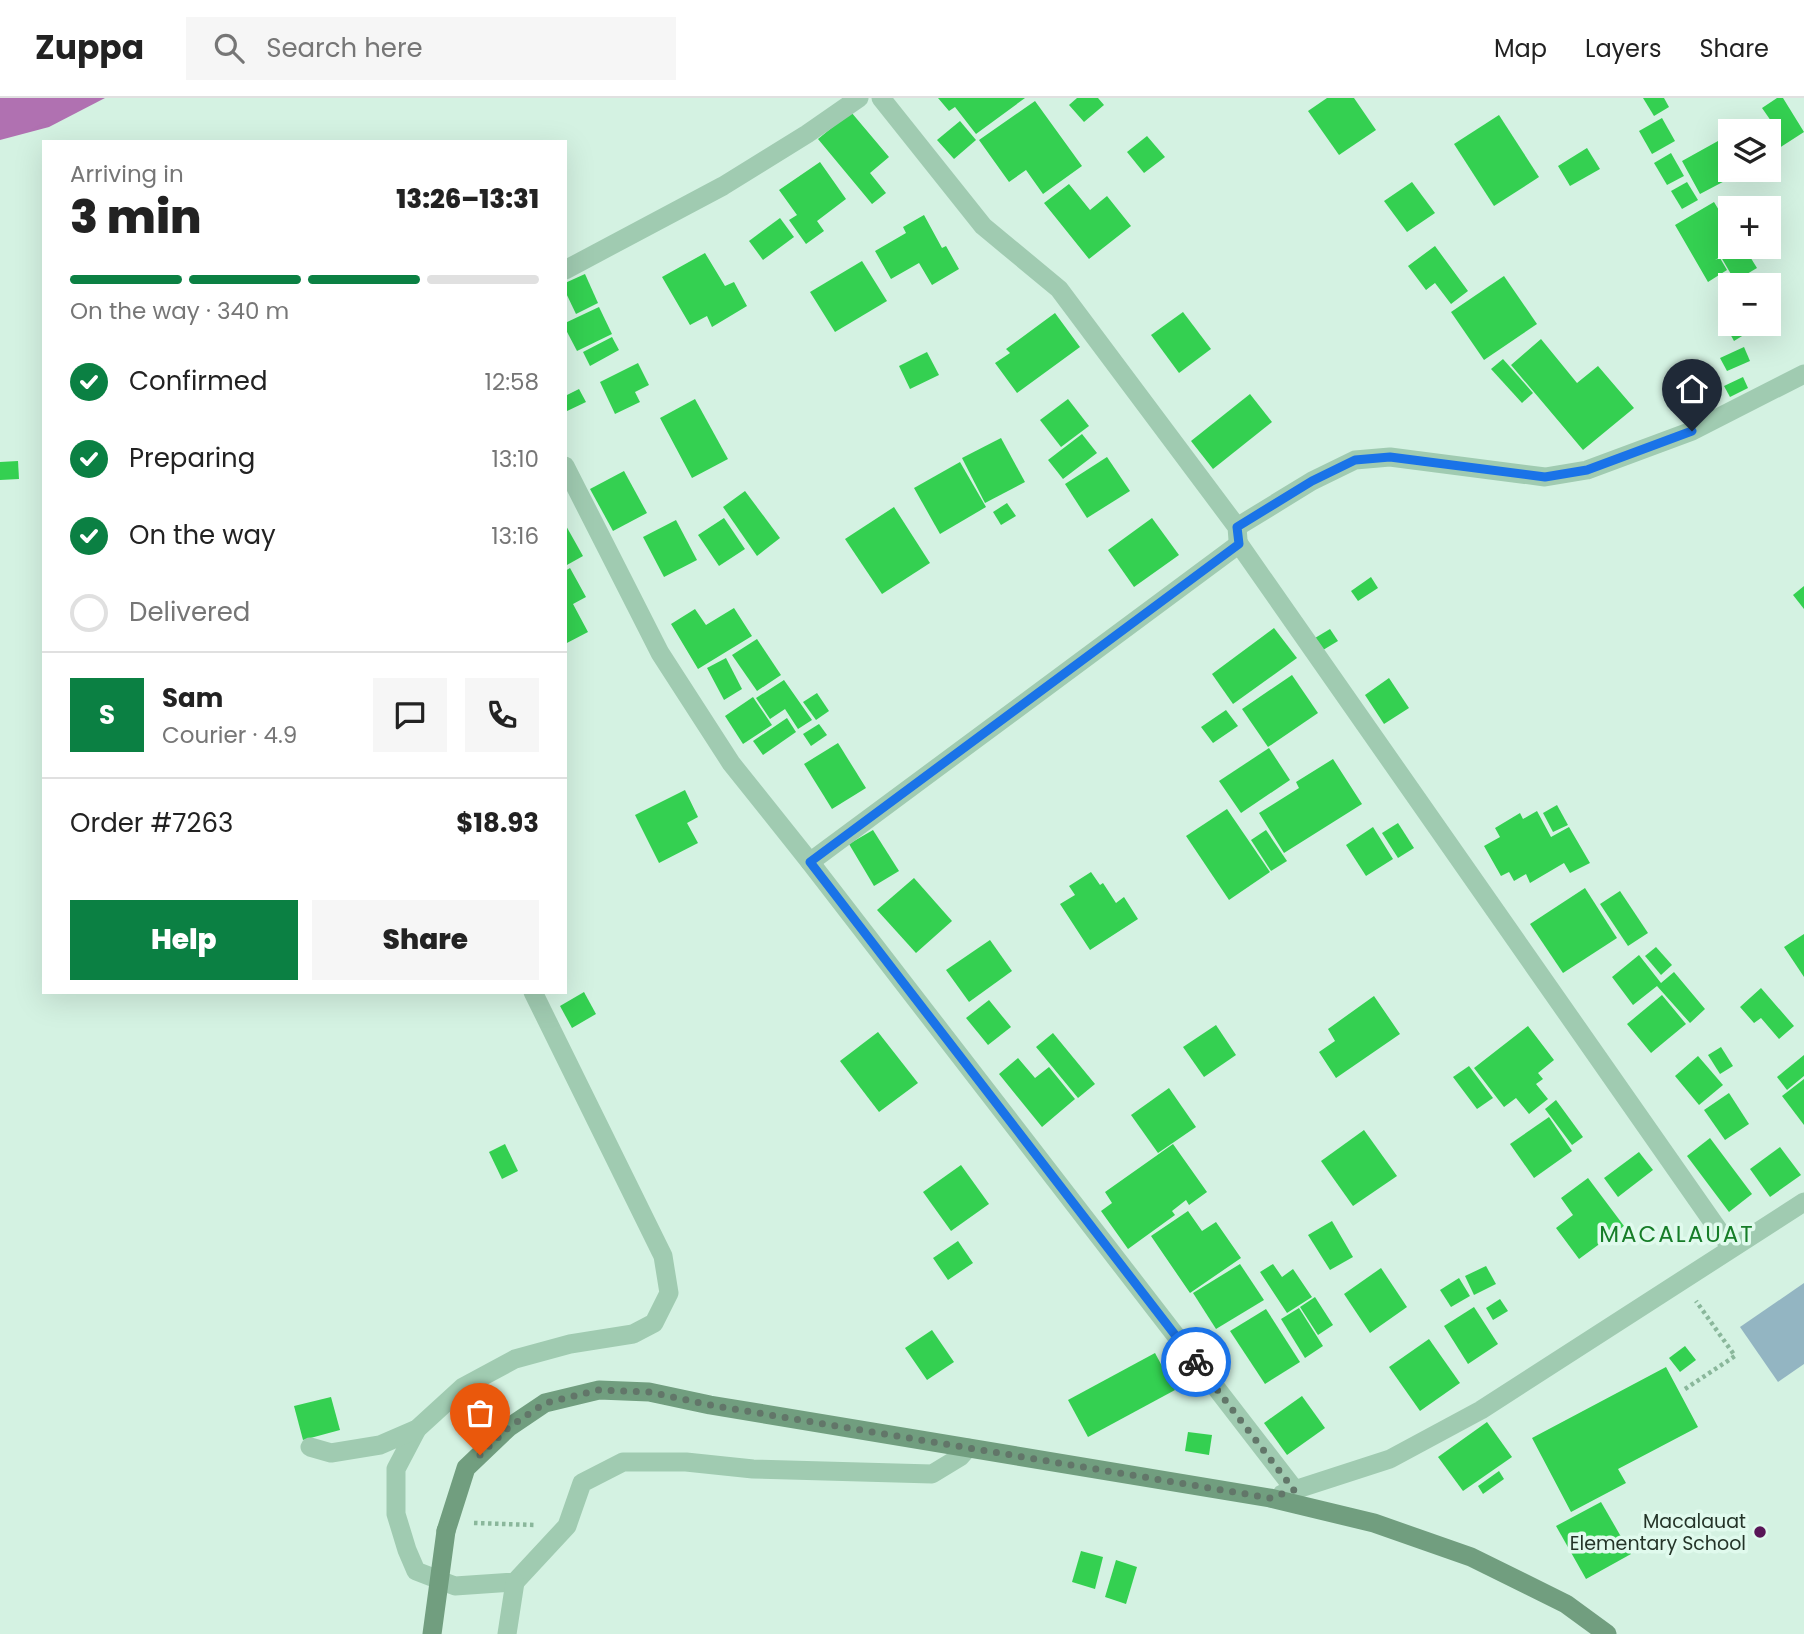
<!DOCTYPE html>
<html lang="en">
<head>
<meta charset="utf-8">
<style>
	body { margin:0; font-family:Poppins,sans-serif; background:#f6f6f6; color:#222; height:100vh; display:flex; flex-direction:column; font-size:26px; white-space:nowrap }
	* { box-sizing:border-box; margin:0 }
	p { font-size:23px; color:#767676 }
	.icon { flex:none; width:38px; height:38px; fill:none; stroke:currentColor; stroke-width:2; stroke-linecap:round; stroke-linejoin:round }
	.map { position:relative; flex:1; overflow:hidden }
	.panel { position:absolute; left:42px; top:42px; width:525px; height:854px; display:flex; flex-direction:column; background:#fff; border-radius:0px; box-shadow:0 7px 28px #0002 }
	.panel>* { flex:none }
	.buttons { position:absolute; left:1718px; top:21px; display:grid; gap:14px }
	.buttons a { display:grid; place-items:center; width:63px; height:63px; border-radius:0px; background:#fff; box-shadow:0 7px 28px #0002; font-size:35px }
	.pin { position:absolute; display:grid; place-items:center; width:60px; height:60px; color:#fff; margin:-72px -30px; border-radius:50% 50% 50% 0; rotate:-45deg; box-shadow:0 0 7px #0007 }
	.pin .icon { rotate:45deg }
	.courier { position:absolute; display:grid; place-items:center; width:70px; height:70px; margin:-35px; border:5px solid #1a73e8; border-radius:50%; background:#fff; color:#222; box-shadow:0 2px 9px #0007 }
	.overview em { font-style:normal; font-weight:800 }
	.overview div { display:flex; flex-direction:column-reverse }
	.overview { display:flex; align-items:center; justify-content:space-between; height:119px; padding:0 28px }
	h1 { font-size:46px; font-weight:800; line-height:52px }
	.bar { display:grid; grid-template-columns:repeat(4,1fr); gap:10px 7px; align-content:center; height:84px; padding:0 28px }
	.bar i { height:9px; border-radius:5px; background:#e0e0e0 }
	.bar .active { background:#0b8043 }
	.bar p { grid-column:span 4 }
	.line { display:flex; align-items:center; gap:18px; padding:0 28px; border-top:2px solid #e0e0e0 }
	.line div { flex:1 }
	.round { display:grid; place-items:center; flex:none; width:74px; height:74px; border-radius:0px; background:#f6f6f6 }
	ol { padding:0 28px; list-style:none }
	li { display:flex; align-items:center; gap:21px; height:77px }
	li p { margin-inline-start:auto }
	li .icon { padding:7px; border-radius:50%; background:#0b8043; color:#fff; stroke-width:4 }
	li:last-child { color:#767676 }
	li i { width:38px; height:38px; border:4px solid #e0e0e0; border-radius:50% }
	.action { display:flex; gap:14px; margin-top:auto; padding:14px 28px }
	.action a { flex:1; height:80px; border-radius:0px; background:#0b8043; color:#fff; font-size:28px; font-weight:800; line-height:80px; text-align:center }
	.action a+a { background:#f6f6f6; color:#222 }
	header { display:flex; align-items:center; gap:42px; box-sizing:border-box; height:98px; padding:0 35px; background:#fff; border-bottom:2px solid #e0e0e0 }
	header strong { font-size:33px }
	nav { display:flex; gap:38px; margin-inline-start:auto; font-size:24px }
	.search { width:490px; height:63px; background:#f6f6f6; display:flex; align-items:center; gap:18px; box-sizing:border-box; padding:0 24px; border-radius:0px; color:#767676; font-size:26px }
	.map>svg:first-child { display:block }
</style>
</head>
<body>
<header>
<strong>Zuppa</strong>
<div class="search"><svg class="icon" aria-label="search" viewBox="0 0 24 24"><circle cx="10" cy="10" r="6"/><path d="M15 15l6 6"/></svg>Search here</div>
<nav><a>Map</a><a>Layers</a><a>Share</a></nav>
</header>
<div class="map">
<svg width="1804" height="1536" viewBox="0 0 1804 1536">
	<rect width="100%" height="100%" fill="#d4f2e2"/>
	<polygon fill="#93b5c2" points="1804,1185 1804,1266 1778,1284 1740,1229"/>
	<polygon fill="#b071b1" points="0,0 105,0 49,29 0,42"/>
	<g fill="#34d051">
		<polygon points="938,0 1025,0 976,36 955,9 949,13"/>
		<polygon points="1077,0 1098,0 1104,7 1084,24 1069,7"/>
		<polygon points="1327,0 1354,0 1376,32 1339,57 1308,13"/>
		<polygon points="1643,0 1664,0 1669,9 1654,18"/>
		<polygon points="1777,0 1783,0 1804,34 1776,52 1769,38 1778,33 1762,10"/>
		<polygon points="1035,3 1082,68 1043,96 1026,72 1009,84 979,42"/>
		<polygon points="851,14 889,59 870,75 886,95 872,106 818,41"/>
		<polygon points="1499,17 1539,79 1494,108 1454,46"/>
		<polygon points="1662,20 1675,43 1652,56 1639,33"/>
		<polygon points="960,23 976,42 954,61 937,42"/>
		<polygon points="1147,38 1165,59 1144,75 1127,54"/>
		<polygon points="1718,43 1731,66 1731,72 1734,72 1736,77 1700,96 1682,63"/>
		<polygon points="1587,50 1600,71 1570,88 1558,68"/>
		<polygon points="1671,55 1684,78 1667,87 1654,65"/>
		<polygon points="820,64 846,101 817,123 824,133 806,146 789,122 797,117 779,92"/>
		<polygon points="1412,84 1435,115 1407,134 1384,103"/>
		<polygon points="1687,84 1698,102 1682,111 1671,93"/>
		<polygon points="1069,86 1090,112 1107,98 1131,128 1089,161 1044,105"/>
		<polygon points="1714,104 1731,132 1731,149 1737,149 1715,162 1720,160 1727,172 1708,184 1675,127"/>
		<polygon points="924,117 942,150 946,148 959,171 932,187 919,165 891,181 875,153 906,135 903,129"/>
		<polygon points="780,120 794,139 763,162 749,143"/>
		<polygon points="1435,148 1468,193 1451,206 1435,185 1426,192 1408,168"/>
		<polygon points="1739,149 1744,149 1757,170 1735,183 1721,159"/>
		<polygon points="705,155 725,188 734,184 747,208 712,229 707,218 690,227 662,179"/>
		<polygon points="862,163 887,203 835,234 810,194"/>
		<polygon points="585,176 598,205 576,216 565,193 565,185"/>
		<polygon points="1504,178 1537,226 1484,262 1451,214"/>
		<polygon points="599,209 612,236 577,253 565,230 565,225"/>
		<polygon points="1183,214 1211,251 1179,275 1151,237"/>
		<polygon points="1055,215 1080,249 1017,295 995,265 1010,255 1006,251"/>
		<polygon points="1738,226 1741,226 1747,235 1734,243 1728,232"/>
		<polygon points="612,239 619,252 590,268 583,254"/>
		<polygon points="1541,241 1577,285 1598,268 1634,310 1583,352 1511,267"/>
		<polygon points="1744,249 1750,263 1727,273 1720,260"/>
		<polygon points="927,254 939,277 910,291 899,268"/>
		<polygon points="1503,261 1533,295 1522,305 1491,271"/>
		<polygon points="638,265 649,287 635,294 640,304 615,316 600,284"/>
		<polygon points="1698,270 1705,287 1681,298 1674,280"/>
		<polygon points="1743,279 1748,290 1730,299 1724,288"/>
		<polygon points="579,291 586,304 565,314 565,298"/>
		<polygon points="1250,296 1272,324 1213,371 1191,343"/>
		<polygon points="695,301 728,361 692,380 660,320"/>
		<polygon points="1068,301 1089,328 1061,349 1040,322"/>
		<polygon points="1082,336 1097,355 1063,381 1048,362"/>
		<polygon points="1001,340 1025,384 985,405 962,360"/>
		<polygon points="1107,359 1130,393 1087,420 1065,386"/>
		<polygon points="18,363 19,381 0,382 0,364"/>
		<polygon points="960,364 986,409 940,436 914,390"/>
		<polygon points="624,373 647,415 613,433 590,391"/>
		<polygon points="745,393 780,440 757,458 723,409"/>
		<polygon points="1007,405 1016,418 1001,427 993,414"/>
		<polygon points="894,409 930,465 882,496 845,441"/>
		<polygon points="724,420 745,451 719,468 698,437"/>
		<polygon points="1152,420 1179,457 1134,489 1108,452"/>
		<polygon points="676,422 697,462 664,479 643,439"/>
		<polygon points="565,426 583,458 567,467 565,463"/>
		<polygon points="570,470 586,499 573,506 588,534 565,546 565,473"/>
		<polygon points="1371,479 1378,490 1358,503 1351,493"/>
		<polygon points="1804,488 1804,511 1793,497"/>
		<polygon points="734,510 752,538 698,571 671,526 695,511 706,527"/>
		<polygon points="1274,530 1297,560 1233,606 1212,576"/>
		<polygon points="1330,531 1338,543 1323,552 1315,540"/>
		<polygon points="757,541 781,577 757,593 732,557"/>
		<polygon points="726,560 742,591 724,602 707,570"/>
		<polygon points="1292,577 1318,615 1268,649 1242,611"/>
		<polygon points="1389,580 1409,610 1384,626 1365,597"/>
		<polygon points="784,582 812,622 798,631 785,611 770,621 756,600"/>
		<polygon points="817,595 829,613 816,622 803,604"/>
		<polygon points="753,599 772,627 743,646 725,618"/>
		<polygon points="1226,612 1238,628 1213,645 1201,629"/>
		<polygon points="787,620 796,634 763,657 753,643"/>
		<polygon points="819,626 827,637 811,648 803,636"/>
		<polygon points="838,645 866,690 832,711 804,666"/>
		<polygon points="1269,650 1290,682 1241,715 1219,683"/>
		<polygon points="1333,661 1362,706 1284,755 1259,715 1299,690 1296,684"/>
		<polygon points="685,692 698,719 687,725 698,745 659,765 635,717"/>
		<polygon points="1557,707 1568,727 1553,734 1543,715"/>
		<polygon points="1227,711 1270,774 1229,802 1186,738"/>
		<polygon points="1537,713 1551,739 1569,729 1590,765 1570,775 1564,765 1530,785 1526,776 1514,783 1509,774 1501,778 1484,748 1500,739 1495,730 1520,715 1523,721"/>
		<polygon points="1398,725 1414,750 1398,760 1382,735"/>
		<polygon points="1373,729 1393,761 1366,778 1346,747"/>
		<polygon points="873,732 899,773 874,788 849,746"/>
		<polygon points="1266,732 1287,763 1271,773 1251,742"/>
		<polygon points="1091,774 1100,787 1103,785 1116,805 1124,799 1138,821 1090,852 1060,806 1075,797 1069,788"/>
		<polygon points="914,780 952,823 916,855 877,812"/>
		<polygon points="1585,790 1617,840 1563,875 1530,826"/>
		<polygon points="1620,793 1648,835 1628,848 1600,806"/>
		<polygon points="1804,836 1804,879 1784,849"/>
		<polygon points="990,842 1012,873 969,904 946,872"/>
		<polygon points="1656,849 1672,867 1661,877 1645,858"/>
		<polygon points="1639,857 1661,885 1674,874 1705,911 1690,925 1657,888 1633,907 1612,879"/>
		<polygon points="1761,890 1794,928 1779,941 1761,920 1754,925 1740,909"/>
		<polygon points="584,894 596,916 572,930 560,908"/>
		<polygon points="1662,897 1686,926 1651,955 1627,926"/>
		<polygon points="1374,898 1400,936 1336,980 1319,954 1335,943 1328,931"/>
		<polygon points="989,902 1011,929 988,947 966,920"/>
		<polygon points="1216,927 1236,957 1204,979 1183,949"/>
		<polygon points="1528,928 1554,962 1538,975 1543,981 1536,986 1548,1001 1529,1016 1516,1000 1504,1009 1474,970"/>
		<polygon points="878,934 918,985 879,1014 840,963"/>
		<polygon points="1053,935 1095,986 1078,1000 1036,949"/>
		<polygon points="1721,949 1733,968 1720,976 1708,957"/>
		<polygon points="1804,957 1804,978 1787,992 1777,979"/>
		<polygon points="1698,958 1723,987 1699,1007 1675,978"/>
		<polygon points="1018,960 1035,980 1049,969 1075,1001 1042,1029 999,976"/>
		<polygon points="1469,968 1493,1000 1477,1011 1453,979"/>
		<polygon points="1804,981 1804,1027 1782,998"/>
		<polygon points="1169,990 1196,1029 1158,1055 1131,1017"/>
		<polygon points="1729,995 1749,1026 1725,1042 1704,1012"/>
		<polygon points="1556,1002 1583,1039 1572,1047 1545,1011"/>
		<polygon points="1549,1019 1572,1053 1534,1080 1510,1046"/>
		<polygon points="1364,1032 1397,1078 1353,1108 1321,1063"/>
		<polygon points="1710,1040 1752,1096 1729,1114 1687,1058"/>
		<polygon points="505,1046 518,1073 502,1081 489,1054"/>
		<polygon points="1173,1046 1207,1094 1189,1107 1186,1102 1172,1113 1175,1117 1128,1151 1101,1113 1112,1105 1105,1094"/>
		<polygon points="1780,1049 1801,1077 1770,1099 1750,1071"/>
		<polygon points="1639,1054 1653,1072 1618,1099 1604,1080"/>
		<polygon points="961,1067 989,1106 951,1133 923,1094"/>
		<polygon points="1588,1080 1624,1128 1579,1161 1556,1130 1573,1117 1561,1100"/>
		<polygon points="1188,1113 1202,1133 1216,1124 1241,1160 1190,1195 1151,1138"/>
		<polygon points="1332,1123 1353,1159 1330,1172 1308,1137"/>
		<polygon points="958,1143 973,1165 948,1182 933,1160"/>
		<polygon points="1240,1166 1264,1202 1216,1231 1193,1195"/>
		<polygon points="1273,1166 1282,1179 1293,1171 1312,1199 1287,1215 1260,1174"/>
		<polygon points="1486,1168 1496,1186 1474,1197 1465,1178"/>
		<polygon points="1381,1170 1407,1209 1370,1235 1344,1196"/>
		<polygon points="1459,1180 1470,1198 1451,1209 1440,1192"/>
		<polygon points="1315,1199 1333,1227 1318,1237 1300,1209"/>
		<polygon points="1500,1201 1508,1213 1493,1222 1486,1210"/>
		<polygon points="1474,1209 1498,1246 1468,1266 1444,1228"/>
		<polygon points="1299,1210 1323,1248 1305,1260 1281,1221"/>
		<polygon points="1266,1211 1300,1264 1265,1286 1230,1233"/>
		<polygon points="932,1232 954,1264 927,1282 905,1250"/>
		<polygon points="1429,1241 1460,1285 1420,1313 1389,1269"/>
		<polygon points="1685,1248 1696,1262 1680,1274 1669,1260"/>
		<polygon points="1155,1255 1175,1292 1088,1339 1068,1302"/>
		<polygon points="1666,1269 1698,1329 1618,1371 1626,1385 1571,1414 1532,1340"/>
		<polygon points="1302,1298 1325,1330 1287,1357 1264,1325"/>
		<polygon points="331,1299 340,1332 303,1342 294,1308"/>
		<polygon points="1487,1324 1512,1359 1463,1393 1438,1359"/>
		<polygon points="1188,1334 1212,1337 1209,1357 1185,1353"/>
		<polygon points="1499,1373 1504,1381 1483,1396 1478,1388"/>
		<polygon points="1601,1404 1631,1456 1586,1481 1556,1428"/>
		<polygon points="1081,1453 1103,1459 1095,1491 1072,1484"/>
		<polygon points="1116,1462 1137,1469 1126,1506 1105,1499"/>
	</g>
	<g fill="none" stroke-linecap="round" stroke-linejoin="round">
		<g stroke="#8ab79b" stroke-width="4.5" stroke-dasharray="3.5 3.5" stroke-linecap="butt">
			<polyline points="1685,1291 1735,1258 1696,1203"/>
			<polyline points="474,1425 535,1427"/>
		</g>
		<g stroke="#a0cbb1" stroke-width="19">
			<polyline points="881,0 983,128 1059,191 1237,429 1238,442"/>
			<polyline points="565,172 723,88 807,36 859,0"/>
			<polyline points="565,368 660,555 731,665 810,764 1295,1392"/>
			<polyline points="1237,429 1312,383 1355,362 1390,359 1545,379 1587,372 1692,333 1804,276"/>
			<polyline points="810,764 1239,446 1731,1150"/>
			<polyline points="417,1331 396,1371 396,1416 407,1452 416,1473 455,1488 515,1484 567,1428 582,1385 623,1364 686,1364 753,1371 932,1376 960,1359 968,1350"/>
			<polyline points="310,1349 331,1355 380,1347 417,1331 463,1289 515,1261 570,1246 633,1236 654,1225 669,1195 663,1158 533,894"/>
			<polyline points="1282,1396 1390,1361 1481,1312 1804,1104"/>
			<polyline points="507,1536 515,1484"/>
		</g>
		<polyline stroke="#719e7f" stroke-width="19" points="446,1433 466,1370 508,1330 545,1305 599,1292 649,1294 710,1307 1270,1400 1374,1425 1471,1459 1566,1506 1607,1536"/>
		<polyline stroke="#719e7f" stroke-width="19" points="432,1536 446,1433"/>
	</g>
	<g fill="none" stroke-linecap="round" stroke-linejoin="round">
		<polyline stroke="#627669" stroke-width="7" stroke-dasharray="0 12.6" points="480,1357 508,1330 545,1305 599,1292 649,1294 710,1307 1270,1400 1294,1392 1196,1264"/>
		<polyline stroke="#1a73e8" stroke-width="9" points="1196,1264 810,764 1239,446 1237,429 1312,383 1355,362 1390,359 1545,379 1587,372 1692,333"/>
	</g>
	<circle fill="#581657" stroke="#e0faed" stroke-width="2.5" cx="1760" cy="1434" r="7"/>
	<g text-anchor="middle" stroke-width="7" stroke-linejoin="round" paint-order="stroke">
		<g font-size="19" fill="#243428" stroke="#e0faed" text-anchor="end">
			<text x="1746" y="1430">Macalauat<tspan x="1746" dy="22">Elementary School</tspan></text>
		</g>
		<g font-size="23" letter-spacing="2" fill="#167d28" stroke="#e0faed">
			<text x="1677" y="1144">MACALAUAT</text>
		</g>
	</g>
</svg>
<div class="buttons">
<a><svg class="icon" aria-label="layers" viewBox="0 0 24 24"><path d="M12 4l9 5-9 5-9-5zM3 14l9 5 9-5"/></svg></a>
<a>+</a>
<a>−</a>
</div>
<div class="pin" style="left:480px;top:1357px;background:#ea580c"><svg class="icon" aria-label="bag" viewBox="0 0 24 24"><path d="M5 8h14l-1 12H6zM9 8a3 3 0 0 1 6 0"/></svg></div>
<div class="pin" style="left:1692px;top:333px;background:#1f2937"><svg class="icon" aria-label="home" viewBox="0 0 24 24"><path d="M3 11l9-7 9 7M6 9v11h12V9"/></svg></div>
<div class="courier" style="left:1196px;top:1264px"><svg class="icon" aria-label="bike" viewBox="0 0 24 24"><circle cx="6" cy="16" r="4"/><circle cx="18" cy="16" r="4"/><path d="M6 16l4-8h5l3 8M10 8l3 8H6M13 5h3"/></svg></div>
<section class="panel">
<div class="overview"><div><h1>3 min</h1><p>Arriving in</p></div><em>13:26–13:31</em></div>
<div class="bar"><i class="active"></i><i class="active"></i><i class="active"></i><i></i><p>On the way · 340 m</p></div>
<ol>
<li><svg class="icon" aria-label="check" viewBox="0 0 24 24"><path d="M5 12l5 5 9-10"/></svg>Confirmed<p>12:58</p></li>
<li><svg class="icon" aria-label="check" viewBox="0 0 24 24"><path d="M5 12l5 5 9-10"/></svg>Preparing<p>13:10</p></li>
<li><svg class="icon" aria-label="check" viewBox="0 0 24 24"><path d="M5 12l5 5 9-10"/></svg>On the way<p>13:16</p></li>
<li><i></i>Delivered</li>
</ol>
<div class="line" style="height:126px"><b class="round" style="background:#0b8043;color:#fff">S</b><div><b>Sam</b><p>Courier · 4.9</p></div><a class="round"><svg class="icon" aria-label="chat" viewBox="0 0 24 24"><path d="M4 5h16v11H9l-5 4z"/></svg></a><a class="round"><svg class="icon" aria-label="phone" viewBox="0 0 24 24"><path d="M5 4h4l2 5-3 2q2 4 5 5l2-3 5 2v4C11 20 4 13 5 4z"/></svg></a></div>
<div class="line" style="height:91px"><div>Order #7263</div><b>$18.93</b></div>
<div class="action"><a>Help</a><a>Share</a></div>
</section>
</div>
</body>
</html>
